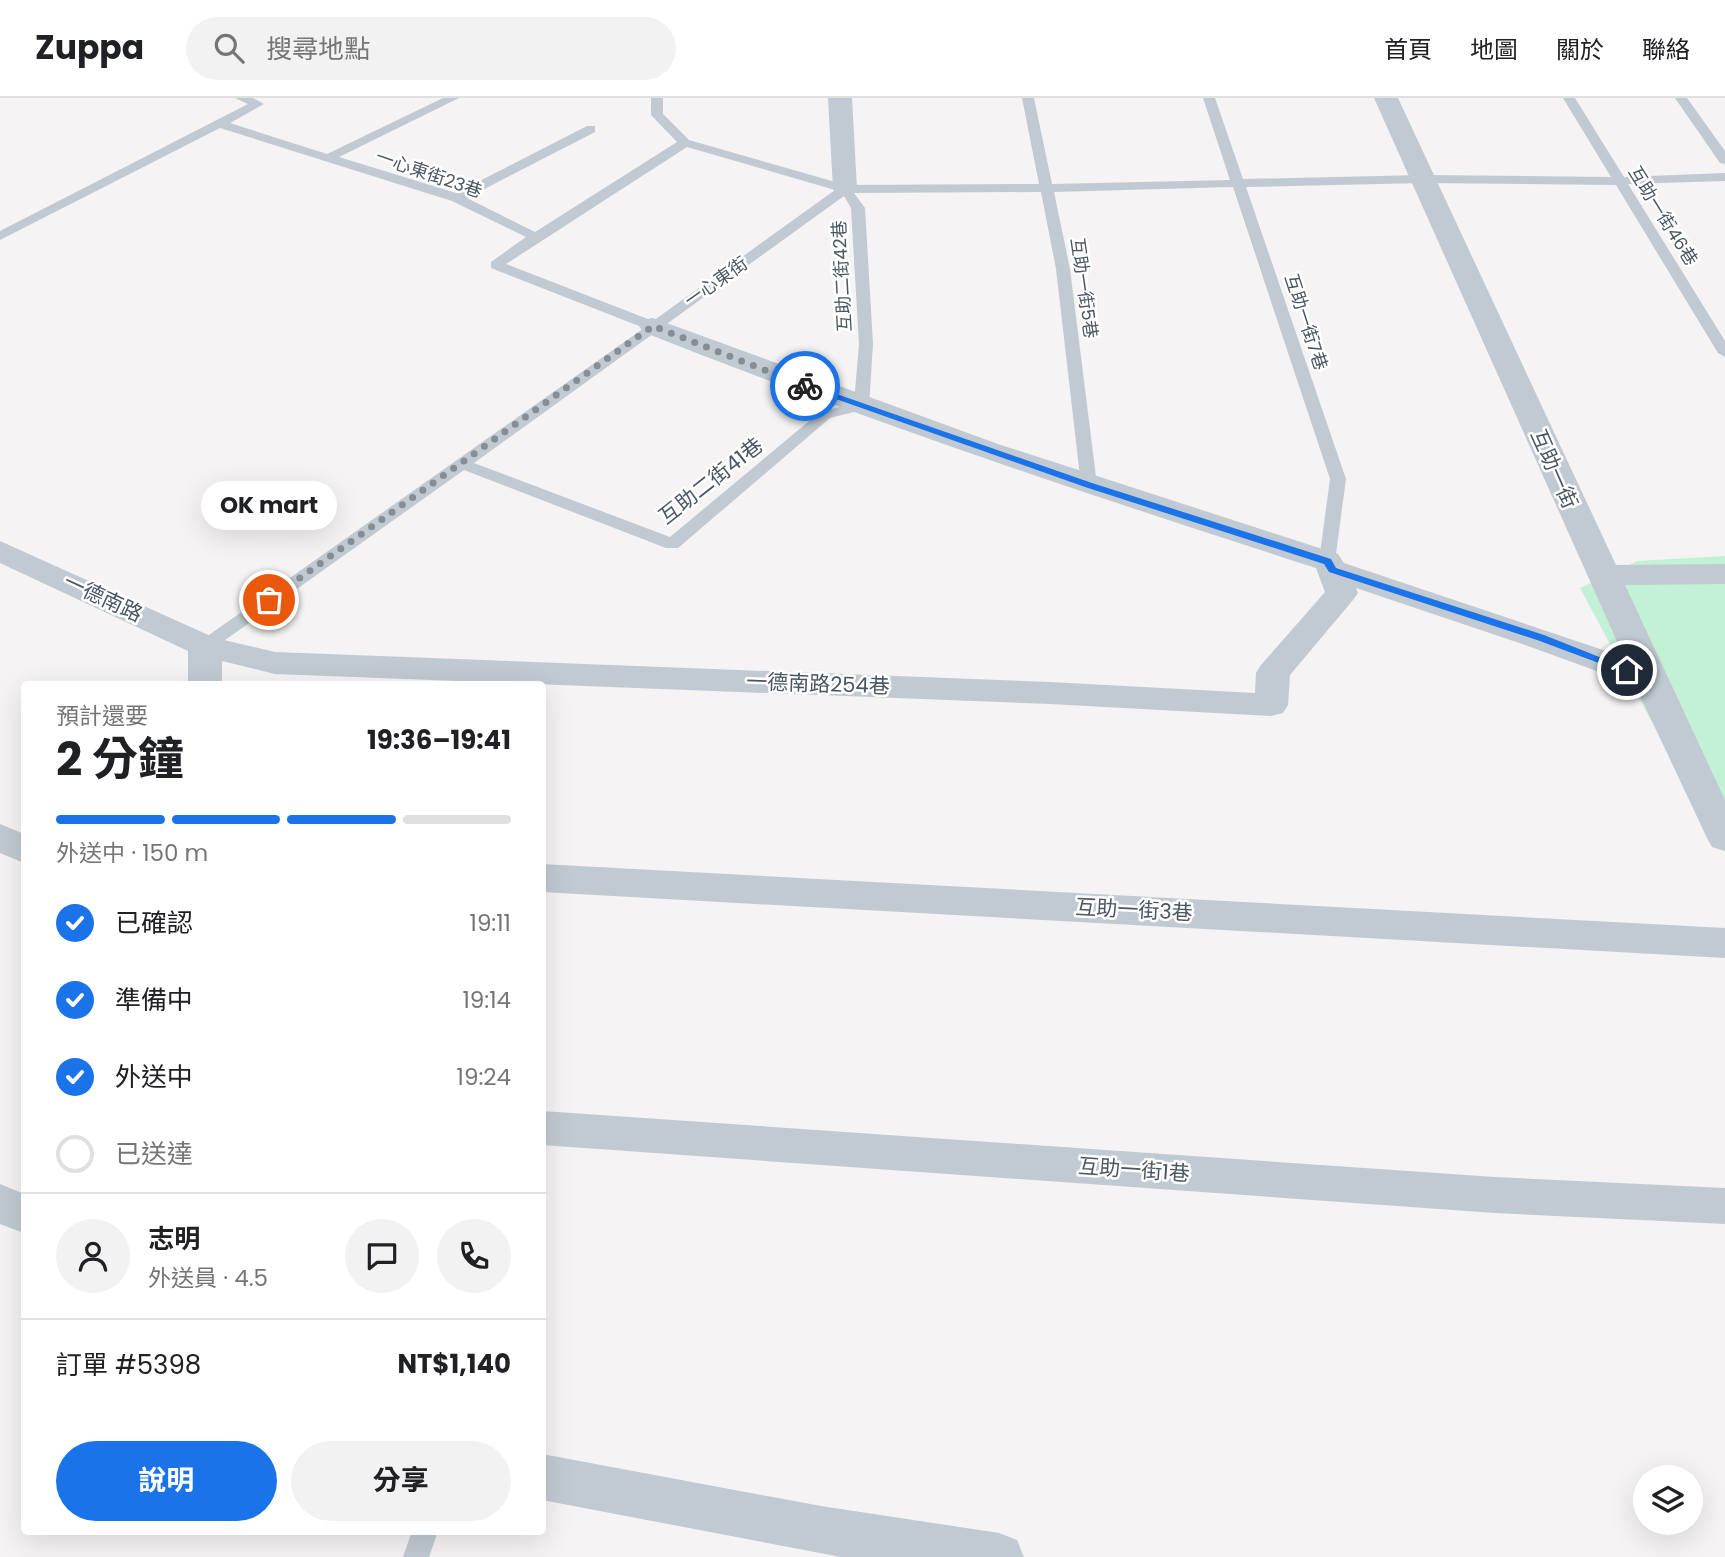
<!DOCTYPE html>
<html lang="zh-TW">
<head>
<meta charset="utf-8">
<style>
	body { margin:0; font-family:Poppins,"Noto Sans TC",sans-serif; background:#f2f2f2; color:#202124; height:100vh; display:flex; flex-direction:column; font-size:26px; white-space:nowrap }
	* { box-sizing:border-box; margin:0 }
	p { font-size:23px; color:#757577 }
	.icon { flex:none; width:38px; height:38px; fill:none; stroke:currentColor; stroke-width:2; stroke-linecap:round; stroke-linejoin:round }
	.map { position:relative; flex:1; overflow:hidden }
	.sheet { position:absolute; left:21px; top:583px; width:525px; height:854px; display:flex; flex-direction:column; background:#fff; border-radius:7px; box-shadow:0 7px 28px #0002 }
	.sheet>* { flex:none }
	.tools { position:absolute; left:1633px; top:1367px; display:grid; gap:14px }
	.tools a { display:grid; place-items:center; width:70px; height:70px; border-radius:50%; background:#fff; box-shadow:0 7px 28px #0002; font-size:35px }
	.pin { position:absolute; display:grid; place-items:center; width:60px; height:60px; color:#fff; margin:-30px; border:4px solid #fff; border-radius:50%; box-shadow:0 2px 7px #0007 }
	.courier { position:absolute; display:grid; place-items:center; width:70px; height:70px; margin:-35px; border:5px solid #1a73e8; border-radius:50%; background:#fff; color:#222; box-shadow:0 2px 9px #0007 }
	.bubble { position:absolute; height:49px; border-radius:24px; background:#fff; box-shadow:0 7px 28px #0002; font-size:23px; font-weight:700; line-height:49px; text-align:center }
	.head em { font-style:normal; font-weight:700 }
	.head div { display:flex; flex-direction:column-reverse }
	.head { display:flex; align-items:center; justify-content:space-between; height:119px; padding:0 35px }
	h1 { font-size:46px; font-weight:700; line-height:52px }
	.bar { display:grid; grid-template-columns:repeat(4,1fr); gap:10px 7px; align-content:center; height:84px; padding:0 35px }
	.bar i { height:9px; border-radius:5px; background:#e0e0e0 }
	.bar .active { background:#1a73e8 }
	.bar p { grid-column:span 4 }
	.line { display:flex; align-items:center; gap:18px; padding:0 35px; border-top:2px solid #e0e0e0 }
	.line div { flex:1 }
	.round { display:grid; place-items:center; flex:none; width:74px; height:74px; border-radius:37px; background:#f2f2f2 }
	ol { padding:0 35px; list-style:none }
	li { display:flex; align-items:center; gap:21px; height:77px }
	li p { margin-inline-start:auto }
	li .icon { padding:7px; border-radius:50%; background:#1a73e8; color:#fff; stroke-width:4 }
	li:last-child { color:#757577 }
	li i { width:38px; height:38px; border:4px solid #e0e0e0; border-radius:50% }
	.cta { display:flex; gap:14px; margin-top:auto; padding:14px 35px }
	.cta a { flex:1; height:80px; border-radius:42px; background:#1a73e8; color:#fff; font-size:28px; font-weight:700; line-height:80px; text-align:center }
	.cta a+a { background:#f2f2f2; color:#202124 }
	header { display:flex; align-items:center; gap:42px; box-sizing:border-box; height:98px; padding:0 35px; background:#fff; border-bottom:2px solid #e0e0e0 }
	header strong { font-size:33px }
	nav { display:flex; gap:38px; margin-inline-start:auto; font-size:24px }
	.search { width:490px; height:63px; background:#f2f2f2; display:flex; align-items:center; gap:18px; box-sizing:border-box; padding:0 24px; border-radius:38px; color:#757577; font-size:26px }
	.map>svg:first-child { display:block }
</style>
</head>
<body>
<header>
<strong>Zuppa</strong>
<div class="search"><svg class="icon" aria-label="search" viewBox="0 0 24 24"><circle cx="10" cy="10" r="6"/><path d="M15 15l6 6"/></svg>搜尋地點</div>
<nav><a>首頁</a><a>地圖</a><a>關於</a><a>聯絡</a></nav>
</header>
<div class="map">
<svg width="1725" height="1459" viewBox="0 0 1725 1459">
	<rect width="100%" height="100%" fill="#f5f3f3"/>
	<polygon fill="#c3f1d5" points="1725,458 1725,721 1705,723 1580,490 1637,463"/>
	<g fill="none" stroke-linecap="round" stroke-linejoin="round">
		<g fill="#c1cad2" fill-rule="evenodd">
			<path d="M 235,0 L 253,0 L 264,6 L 230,25 L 327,56 L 443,0 L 459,0 L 339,59 L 456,95 L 587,28 L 595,28 L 595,34 L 467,100 L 535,134 L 677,44 L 651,17 L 651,0 L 663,0 L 663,16 L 689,42 L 846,87 L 1039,86 L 1022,0 L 1034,0 L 1052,86 L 1230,82 L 1203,0 L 1215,0 L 1243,81 L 1423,77 L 1611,79 L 1563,0 L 1575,0 L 1624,79 L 1725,75 L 1725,83 L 1628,86 L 1725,243 L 1725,259 L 1718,255 L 1616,87 L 1423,85 L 1246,89 L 1346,381 L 1335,463 L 1327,468 L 1319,463 L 1330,381 L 1233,89 L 1054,94 L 1070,171 L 1097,387 L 1089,392 L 1081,387 L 1056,171 L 1041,94 L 854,95 L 865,110 L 873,246 L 869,308 L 866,311 L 830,320 L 678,450 L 666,450 L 464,372 L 211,552 L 205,554 L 196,548 L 199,544 L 644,230 L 491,170 L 491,164 L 526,139 L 452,103 L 220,30 L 0,142 L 0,133 L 248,6 ZM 687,49 L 835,92 L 653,223 L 506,166 ZM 844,98 L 851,110 L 859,246 L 854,305 L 820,314 L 670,439 L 474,365 Z"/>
			<polygon points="1675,0 1687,0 1725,53 1725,66 1720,65"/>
			<polygon points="412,1433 438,1433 429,1459 403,1459"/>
		</g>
		<g fill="#c1cad2" fill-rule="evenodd">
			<polygon points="828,0 852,0 857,91 854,96 845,98 836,96 833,91"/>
			<path d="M 1374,0 L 1398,0 L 1616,467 L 1725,466 L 1725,486 L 1625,487 L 1725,702 L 1725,753 L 1712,749 L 1707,740 L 1635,587 L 1528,548 L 1356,490 L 1358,495 L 1353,502 L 1290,577 L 1288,607 L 1283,615 L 1271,618 L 1050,606 L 275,576 L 222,563 L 222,586 L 188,586 L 188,553 L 0,465 L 0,443 L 215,540 L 275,554 L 1050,584 L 1255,595 L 1256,575 L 1261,567 L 1325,494 L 1316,470 C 1089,397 864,322 643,234 L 639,228 L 643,222 L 653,220 L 998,346 L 1338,456 L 1344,465 L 1624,559 Z"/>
			<polygon points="0,726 24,736 24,765 0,755"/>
			<polygon points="542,766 1725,830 1725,860 542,794"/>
			<polygon points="542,1013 1495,1079 1725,1090 1725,1126 1495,1115 542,1047"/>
			<polygon points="0,1086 24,1096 24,1135 0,1126"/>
			<polygon points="542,1356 821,1408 999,1435 1017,1442 1024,1459 841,1459 542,1402"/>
		</g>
	</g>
	<polygon fill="#1a73e8" points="805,285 1092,385 1331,461 1336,470 1544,537 1632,572 1623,574 1537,542 1329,474 1324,466 1085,389 802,289 802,286"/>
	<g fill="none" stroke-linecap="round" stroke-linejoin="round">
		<polyline stroke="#868d94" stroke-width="7" stroke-dasharray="0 12.6" points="269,502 653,228 805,288"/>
	</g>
	<g text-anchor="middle" stroke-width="5" stroke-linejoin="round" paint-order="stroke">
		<g font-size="18" fill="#4a5661" stroke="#fff">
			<text transform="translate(429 76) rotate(19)" y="6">一心東街23巷</text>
			<text transform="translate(1663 118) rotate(58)" y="6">互助一街46巷</text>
			<text transform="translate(842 178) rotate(-93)" y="6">互助二街42巷</text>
			<text transform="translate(716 184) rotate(-35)" y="6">一心東街</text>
			<text transform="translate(1084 190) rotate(82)" y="6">互助一街5巷</text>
			<text transform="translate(1306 224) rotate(72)" y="6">互助一街7巷</text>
		</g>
		<g font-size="21" fill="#4a5661" stroke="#fff">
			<text transform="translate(1554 371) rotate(66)" y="7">互助一街</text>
			<text transform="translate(711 383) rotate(-38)" y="7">互助二街41巷</text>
			<text transform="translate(103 500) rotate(25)" y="7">一德南路</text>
			<text transform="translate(818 586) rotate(2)" y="7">一德南路254巷</text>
			<text transform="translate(1134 812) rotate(3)" y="7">互助一街3巷</text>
			<text transform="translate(1134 1072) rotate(4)" y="7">互助一街1巷</text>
		</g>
	</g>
</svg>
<div class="tools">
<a><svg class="icon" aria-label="layers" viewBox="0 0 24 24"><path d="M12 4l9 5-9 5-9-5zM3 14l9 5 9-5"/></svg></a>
</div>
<div class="pin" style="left:269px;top:502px;background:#ea580c"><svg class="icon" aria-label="bag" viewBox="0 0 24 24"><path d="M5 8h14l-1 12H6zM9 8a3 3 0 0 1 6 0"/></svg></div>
<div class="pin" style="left:1627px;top:572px;background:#1f2937"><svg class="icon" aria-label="home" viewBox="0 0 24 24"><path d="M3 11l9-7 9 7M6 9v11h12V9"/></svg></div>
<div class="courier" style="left:805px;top:288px"><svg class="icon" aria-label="bike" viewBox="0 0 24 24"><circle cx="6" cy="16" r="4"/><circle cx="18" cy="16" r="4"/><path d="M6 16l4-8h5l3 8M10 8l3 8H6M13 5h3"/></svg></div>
<div class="bubble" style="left:201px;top:383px;width:136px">OK mart</div>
<section class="sheet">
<div class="head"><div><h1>2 分鐘</h1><p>預計還要</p></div><em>19:36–19:41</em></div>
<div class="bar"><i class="active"></i><i class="active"></i><i class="active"></i><i></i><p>外送中 · 150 m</p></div>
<ol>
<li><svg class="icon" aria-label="check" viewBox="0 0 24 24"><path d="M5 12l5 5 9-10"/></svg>已確認<p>19:11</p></li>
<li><svg class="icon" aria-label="check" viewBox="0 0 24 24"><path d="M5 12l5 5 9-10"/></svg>準備中<p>19:14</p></li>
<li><svg class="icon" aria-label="check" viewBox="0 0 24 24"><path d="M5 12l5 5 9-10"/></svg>外送中<p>19:24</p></li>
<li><i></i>已送達</li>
</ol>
<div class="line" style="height:126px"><a class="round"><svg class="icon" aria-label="person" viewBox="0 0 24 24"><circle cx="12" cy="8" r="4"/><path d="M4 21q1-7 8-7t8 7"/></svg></a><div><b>志明</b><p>外送員 · 4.5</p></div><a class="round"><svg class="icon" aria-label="chat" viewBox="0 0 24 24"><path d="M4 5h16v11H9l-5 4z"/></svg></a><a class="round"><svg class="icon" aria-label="phone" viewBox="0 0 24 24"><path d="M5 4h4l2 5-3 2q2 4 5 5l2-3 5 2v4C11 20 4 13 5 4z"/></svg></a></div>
<div class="line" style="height:91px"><div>訂單 #5398</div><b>NT$1,140</b></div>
<div class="cta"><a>說明</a><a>分享</a></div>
</section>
</div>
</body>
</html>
